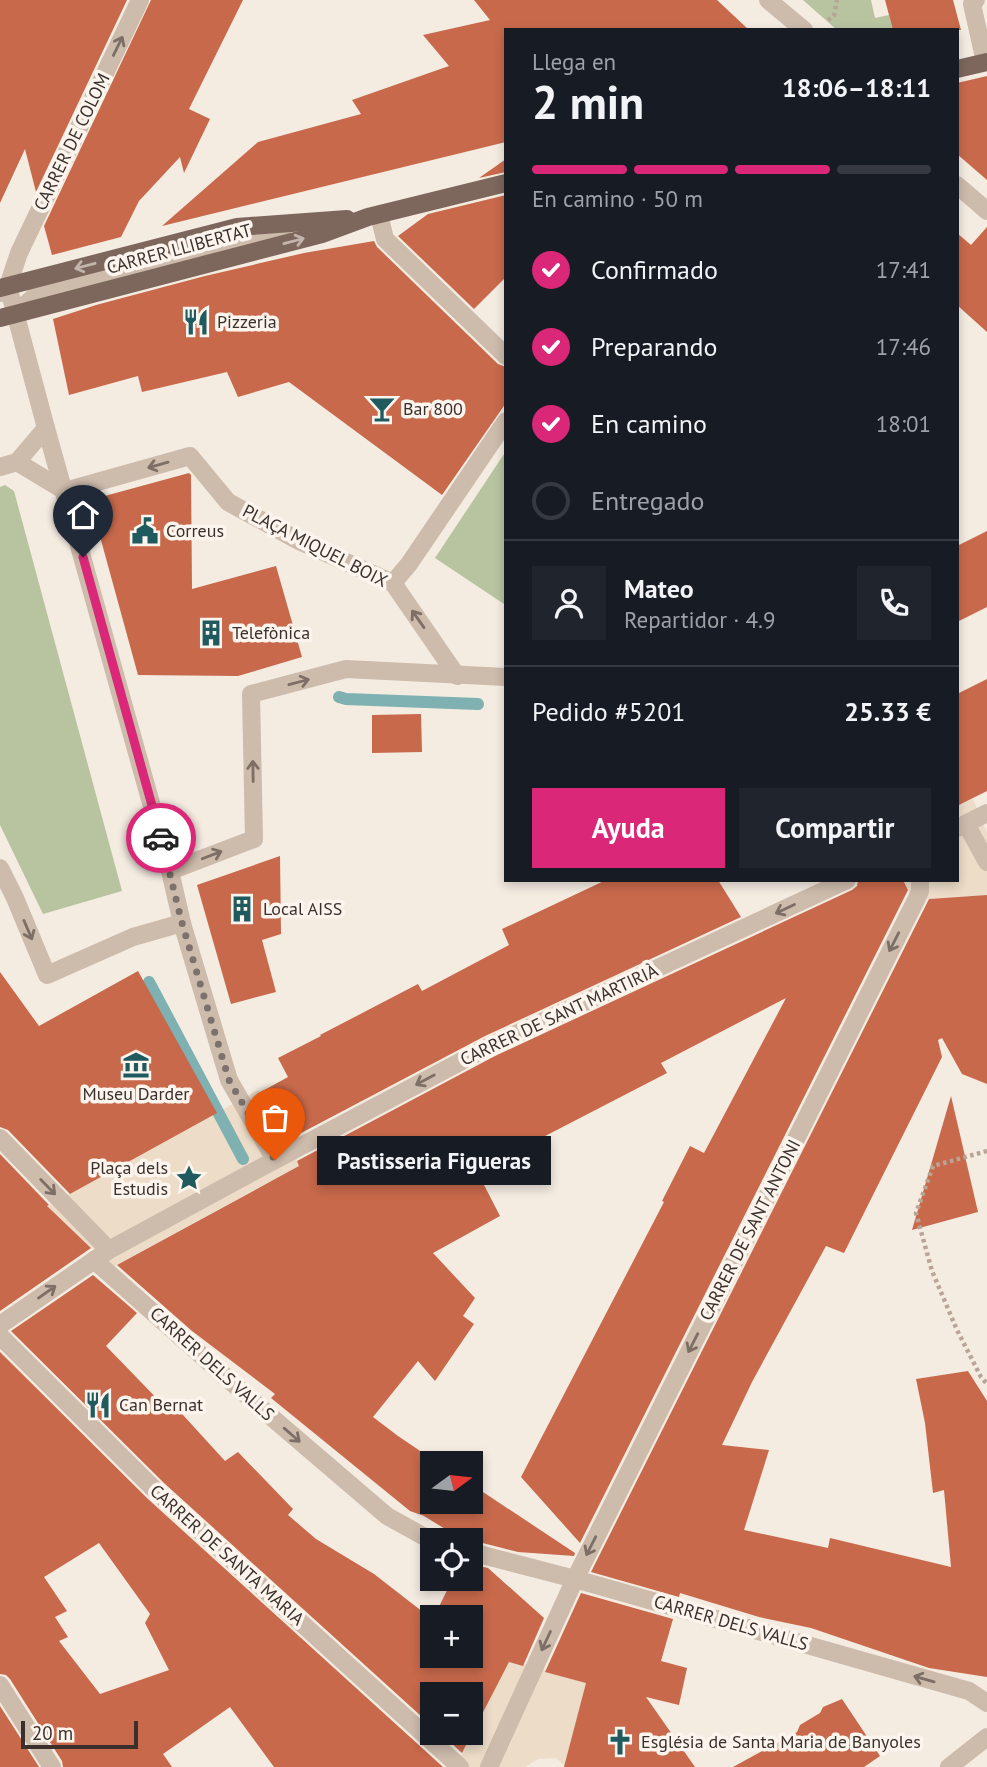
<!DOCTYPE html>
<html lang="es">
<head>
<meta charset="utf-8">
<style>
	body { margin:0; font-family:"PT Sans",sans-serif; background:#20242c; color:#f1f3f6; height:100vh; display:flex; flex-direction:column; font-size:26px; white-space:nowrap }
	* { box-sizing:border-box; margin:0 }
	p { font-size:23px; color:#9ea1a6 }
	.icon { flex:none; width:38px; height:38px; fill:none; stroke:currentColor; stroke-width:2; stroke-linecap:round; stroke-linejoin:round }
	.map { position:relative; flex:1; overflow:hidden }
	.panel { position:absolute; left:504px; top:28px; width:455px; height:854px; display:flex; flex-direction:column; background:#171b24; border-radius:0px; box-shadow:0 4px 10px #0003 }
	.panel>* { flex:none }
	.needle { width:46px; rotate:75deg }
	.fabs { position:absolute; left:420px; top:1451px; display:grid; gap:14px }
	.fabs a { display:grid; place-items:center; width:63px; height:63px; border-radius:0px; background:#171b24; box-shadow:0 4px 10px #0003; font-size:35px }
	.scale { position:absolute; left:21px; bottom:18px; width:117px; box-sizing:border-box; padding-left:7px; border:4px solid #3b302b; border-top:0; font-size:19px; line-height:24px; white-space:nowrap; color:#3b302b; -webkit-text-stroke:5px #fbf5ee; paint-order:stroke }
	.pin { position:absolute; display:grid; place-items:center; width:60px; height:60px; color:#fff; margin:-72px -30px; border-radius:50% 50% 50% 0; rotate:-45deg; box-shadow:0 0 7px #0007 }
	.pin .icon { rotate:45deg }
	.courier { position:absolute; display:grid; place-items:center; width:70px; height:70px; margin:-35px; border:5px solid #db2777; border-radius:50%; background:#fff; color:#222; box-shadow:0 2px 9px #0007 }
	.bubble { position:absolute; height:49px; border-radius:0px; background:#171b24; box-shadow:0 4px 10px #0003; font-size:23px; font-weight:700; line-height:49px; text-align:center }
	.summary em { font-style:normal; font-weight:700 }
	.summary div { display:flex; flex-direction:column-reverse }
	.summary { display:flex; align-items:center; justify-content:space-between; height:119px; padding:0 28px }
	h1 { font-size:46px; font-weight:700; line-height:52px }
	.bar { display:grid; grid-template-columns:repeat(4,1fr); gap:10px 7px; align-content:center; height:84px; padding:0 28px }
	.bar i { height:9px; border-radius:5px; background:#363941 }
	.bar .active { background:#db2777 }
	.bar p { grid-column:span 4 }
	.line { display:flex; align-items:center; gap:18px; padding:0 28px; border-top:2px solid #363941 }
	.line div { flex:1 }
	.round { display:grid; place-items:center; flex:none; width:74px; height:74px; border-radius:0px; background:#20242c }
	ol { padding:0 28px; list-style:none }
	li { display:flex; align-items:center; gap:21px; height:77px }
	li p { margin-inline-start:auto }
	li .icon { padding:7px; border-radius:50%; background:#db2777; color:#fff; stroke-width:4 }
	li:last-child { color:#9ea1a6 }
	li i { width:38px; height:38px; border:4px solid #363941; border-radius:50% }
	.button { display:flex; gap:14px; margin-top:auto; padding:14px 28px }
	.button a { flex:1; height:80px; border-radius:0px; background:#db2777; color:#fff; font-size:28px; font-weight:700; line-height:80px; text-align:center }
	.button a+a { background:#20242c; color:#f1f3f6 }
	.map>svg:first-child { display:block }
</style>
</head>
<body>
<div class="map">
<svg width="987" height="1767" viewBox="0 0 987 1767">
	<rect width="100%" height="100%" fill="#f4ebe1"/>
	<g fill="#b8c4a0">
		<polygon points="803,0 871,0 875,18 889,15 893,30 837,30"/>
		<polygon points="506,451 506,601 504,604 435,558"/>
		<polygon points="5,485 14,491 122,891 43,914 0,825 0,487"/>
	</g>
	<g fill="#ecdcc8">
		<polygon points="973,799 987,833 987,895 924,899 909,891 903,880 957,880 957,806"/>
		<polygon points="258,1090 301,1167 263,1185 113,1267 47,1207"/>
		<polygon points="510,1660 586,1683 566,1767 556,1758 538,1759 525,1767 456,1767 492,1692"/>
	</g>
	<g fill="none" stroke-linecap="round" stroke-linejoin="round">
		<g stroke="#7fb0b2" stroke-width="12">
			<polyline points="339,697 346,699 478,704"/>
			<polyline points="149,982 243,1159"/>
		</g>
	</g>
	<g fill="#c8694b" fill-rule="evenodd">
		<polygon points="0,0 127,0 36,192 25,149 0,203"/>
		<polygon points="151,0 243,0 189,109 210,119 184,173 180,157 139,201 121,237 52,255 44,226"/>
		<polygon points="474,0 717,0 749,30 506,30 506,142 162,226 258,142 361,114 352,100 449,66 423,35 490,20"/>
		<polygon points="885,0 953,0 961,30 893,30"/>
		<polygon points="987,76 987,180 957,154 957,83"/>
		<polygon points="506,159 506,172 479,178"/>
		<polygon points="506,195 506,277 474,309 398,236 428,214"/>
		<polygon points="987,227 987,332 957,305 957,233 971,245"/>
		<polygon points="374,241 377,247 498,364 506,367 506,403 442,495 289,382 238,397 227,372 142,392 138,376 69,395 53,319 96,305 205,276 304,253"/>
		<polygon points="189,473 191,475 192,589 276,566 302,657 238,676 138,675 90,500"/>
		<polygon points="987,531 987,607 957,622 957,546"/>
		<polygon points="987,679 987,791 957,806 957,694"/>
		<polygon points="421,714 422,752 372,753 372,715"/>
		<polygon points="280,856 281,934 262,940 276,992 231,1004 197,885"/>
		<polygon points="606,880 718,880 741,917 485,1036 286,1141 259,1093 288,1077 278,1058 321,1036 320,1035 418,984 422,991 509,945 502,929"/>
		<polygon points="858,880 903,880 908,890 580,1543 521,1477 664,1202 662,1201 690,1146 704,1153 786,998 661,1063 667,1073 522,1148 528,1160 483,1183 500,1216 433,1253 475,1298 463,1316 474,1324 435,1381 418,1361 373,1417 398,1436 438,1463 432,1463 432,1502 471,1502 471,1484 575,1553 574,1556 518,1552 471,1540 463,1540 424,1516 410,1511 271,1398 275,1394 192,1331 117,1265 299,1166 297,1161 495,1056 852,890 857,886"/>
		<polygon points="987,895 987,1084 962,1074 942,1038 938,1040 942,1057 844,1253 826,1246 752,1382 722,1445 769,1450 744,1530 828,1548 830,1538 951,1567 944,1490 933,1493 925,1423 916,1379 968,1371 987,1401 987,1677 929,1668 811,1628 759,1617 680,1593 679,1597 591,1572 929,899"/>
		<polygon points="138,971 217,1113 70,1194 8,1130 0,1127 0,972 39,1026"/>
		<polygon points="951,1096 978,1212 912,1230"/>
		<polygon points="0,1154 49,1205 47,1206 91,1248 0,1311"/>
		<polygon points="93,1275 137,1313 106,1346 167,1409 173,1404 225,1461 238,1452 293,1509 288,1515 316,1539 374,1574 432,1619 432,1656 471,1656 471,1617 434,1617 453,1578 471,1578 471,1564 488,1568 544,1618 523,1666 509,1662 462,1753 439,1732 471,1732 471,1694 432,1694 432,1726 164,1483 11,1331"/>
		<path d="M 0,1352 L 148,1499 L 443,1767 L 274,1767 L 230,1707 L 163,1754 L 172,1767 L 63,1767 L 62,1761 L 10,1679 L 6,1675 L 0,1674 ZM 99,1543 L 150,1614 L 145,1623 L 169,1670 L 100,1694 L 59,1641 L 68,1637 L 55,1617 L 67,1611 L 44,1577 Z"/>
		<polygon points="581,1593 673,1619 661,1661 687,1668 679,1705 646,1697 695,1767 564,1767 586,1683 545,1672"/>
		<polygon points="842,1699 880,1756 864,1767 733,1767 797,1732 800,1725 820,1713 823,1707"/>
		<polygon points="0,1706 39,1767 0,1767"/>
	</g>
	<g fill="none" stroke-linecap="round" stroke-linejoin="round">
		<g stroke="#b9a596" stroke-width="4.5" stroke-dasharray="3.5 3.5" stroke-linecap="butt">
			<polyline points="828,20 834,16 837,0"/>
			<polyline points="987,1151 933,1166 916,1213 932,1271 957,1330 981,1377 987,1384"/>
		</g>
		<g stroke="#cdbbac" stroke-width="18">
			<polyline points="768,0 804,30"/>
			<polyline points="976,0 972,4 985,62"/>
			<polyline points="957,185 987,211"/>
			<polyline points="379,215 385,239 506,356"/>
			<polyline points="8,286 46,428 170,871 182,923 229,1080 275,1160"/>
			<polyline points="1,293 8,286 19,253 140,0"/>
			<polyline points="15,314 35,296 249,239 285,226"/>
			<polyline points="17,462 65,491 190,456 228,502 299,541 393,583 457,676"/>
			<polyline points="0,467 17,462 46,428"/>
			<polyline points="393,583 409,564 506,421"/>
			<polyline points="966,824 987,862"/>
			<polyline points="957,828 987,813"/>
			<polyline points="0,868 15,898 47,975 133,937 182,923"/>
			<polyline points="170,871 254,839 251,694 346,669 506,677"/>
			<polyline points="0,1138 109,1250"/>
			<polyline points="94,1260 255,1403 387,1516 432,1541"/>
			<polyline points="0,1325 109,1250 275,1160 490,1046 847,880"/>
			<polyline points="0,1336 156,1491 460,1767"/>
			<polyline points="471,1552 575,1579 969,1691 987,1703"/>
			<polyline points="0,1685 52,1767"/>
			<polyline points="489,1767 575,1579 918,896 920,891 920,880"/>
			<polyline points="949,1767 987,1737"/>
		</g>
		<g stroke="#7d675c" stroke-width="18">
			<polyline points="957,69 987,62"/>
			<polyline points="0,288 237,227 347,219"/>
			<polyline points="0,318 322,234 368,217 506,183"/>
		</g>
	</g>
	<defs><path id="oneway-shaft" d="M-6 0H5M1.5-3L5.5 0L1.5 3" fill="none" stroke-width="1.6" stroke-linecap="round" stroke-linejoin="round" transform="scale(1.75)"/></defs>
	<g stroke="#7d6f65">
		<use href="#oneway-shaft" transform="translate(118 46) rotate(-64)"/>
		<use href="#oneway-shaft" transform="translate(158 465) rotate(164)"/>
		<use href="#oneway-shaft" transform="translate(418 619) rotate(-125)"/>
		<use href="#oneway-shaft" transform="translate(299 682) rotate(-15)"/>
		<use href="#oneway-shaft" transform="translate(253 771) rotate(-91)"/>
		<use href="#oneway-shaft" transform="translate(212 855) rotate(-21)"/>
		<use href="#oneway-shaft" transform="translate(785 909) rotate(155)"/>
		<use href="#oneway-shaft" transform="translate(28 930) rotate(67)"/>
		<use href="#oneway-shaft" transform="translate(894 942) rotate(117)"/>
		<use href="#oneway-shaft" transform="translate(425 1080) rotate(152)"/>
		<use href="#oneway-shaft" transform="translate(48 1187) rotate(46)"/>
		<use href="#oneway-shaft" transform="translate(47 1292) rotate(-35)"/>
		<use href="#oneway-shaft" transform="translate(693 1343) rotate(117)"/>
		<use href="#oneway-shaft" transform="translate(292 1435) rotate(41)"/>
		<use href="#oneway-shaft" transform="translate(591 1546) rotate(117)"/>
		<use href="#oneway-shaft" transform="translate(546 1641) rotate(115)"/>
		<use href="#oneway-shaft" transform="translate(924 1679) rotate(-164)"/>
	</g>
	<g stroke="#c2b5ac">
		<use href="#oneway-shaft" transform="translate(294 241) rotate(-15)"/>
		<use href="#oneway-shaft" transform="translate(85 266) rotate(165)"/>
	</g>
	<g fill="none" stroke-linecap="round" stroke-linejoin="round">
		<polyline stroke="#7c716b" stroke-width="7" stroke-dasharray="0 12.6" points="161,838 182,923 229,1080 275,1160"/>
		<polyline stroke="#db2777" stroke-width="9" points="83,557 161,838"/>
	</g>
	<defs>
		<g id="restaurant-bare" transform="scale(2.1)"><path d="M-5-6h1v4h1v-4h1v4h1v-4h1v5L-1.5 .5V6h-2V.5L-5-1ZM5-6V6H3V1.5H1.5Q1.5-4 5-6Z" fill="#1f5a5e" stroke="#fbf5ee" stroke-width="2.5" paint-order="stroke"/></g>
		<g id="bar-bare" transform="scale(2.1)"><path d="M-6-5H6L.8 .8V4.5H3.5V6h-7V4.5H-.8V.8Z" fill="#1f5a5e" stroke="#fbf5ee" stroke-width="2.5" paint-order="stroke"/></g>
		<g id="civic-bare" transform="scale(2.1)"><path d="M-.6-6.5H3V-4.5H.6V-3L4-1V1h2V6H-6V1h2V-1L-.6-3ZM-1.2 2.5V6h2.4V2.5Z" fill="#1f5a5e" stroke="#fbf5ee" stroke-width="2.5" paint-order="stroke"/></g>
		<g id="building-bare" transform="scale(2.1)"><path d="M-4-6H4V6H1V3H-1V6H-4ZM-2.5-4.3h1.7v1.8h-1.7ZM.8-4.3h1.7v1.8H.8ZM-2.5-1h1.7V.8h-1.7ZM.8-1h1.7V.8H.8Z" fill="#1f5a5e" stroke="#fbf5ee" stroke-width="2.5" paint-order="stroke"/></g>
		<g id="museum-bare" transform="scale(2.1)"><path d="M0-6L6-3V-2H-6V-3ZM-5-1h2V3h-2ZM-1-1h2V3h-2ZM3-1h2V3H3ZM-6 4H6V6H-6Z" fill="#1f5a5e" stroke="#fbf5ee" stroke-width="2.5" paint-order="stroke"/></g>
		<g id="sight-bare" transform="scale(2.1)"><path d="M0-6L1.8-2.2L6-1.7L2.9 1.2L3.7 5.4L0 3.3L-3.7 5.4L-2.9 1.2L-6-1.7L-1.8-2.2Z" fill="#1f5a5e" stroke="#fbf5ee" stroke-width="2.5" paint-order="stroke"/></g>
		<g id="church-bare" transform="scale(2.1)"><path d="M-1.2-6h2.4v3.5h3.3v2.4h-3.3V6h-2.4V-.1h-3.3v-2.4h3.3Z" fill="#1f5a5e" stroke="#fbf5ee" stroke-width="2.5" paint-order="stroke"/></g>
	</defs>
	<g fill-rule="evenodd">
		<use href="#restaurant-bare" x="196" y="322"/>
		<use href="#bar-bare" x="382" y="409"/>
		<use href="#civic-bare" x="145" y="531"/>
		<use href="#building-bare" x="211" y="633"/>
		<use href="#building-bare" x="242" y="909"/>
		<use href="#museum-bare" x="136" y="1065"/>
		<use href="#sight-bare" x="189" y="1178"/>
		<use href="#restaurant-bare" x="98" y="1405"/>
		<use href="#church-bare" x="620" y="1742"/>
	</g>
	<g text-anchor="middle" stroke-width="7" stroke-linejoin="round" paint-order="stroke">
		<g font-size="18" fill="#3b302b" stroke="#fbf5ee">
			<text transform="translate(72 142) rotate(-64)" y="6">CARRER DE COLOM</text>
			<text transform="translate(179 249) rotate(-15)" y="6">CARRER LLIBERTAT</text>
			<text transform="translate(315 546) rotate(27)" y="6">PLAÇA MIQUEL BOIX</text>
			<text transform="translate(559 1015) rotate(-25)" y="6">CARRER DE SANT MARTIRIÀ</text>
			<text transform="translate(750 1230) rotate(-63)" y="6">CARRER DE SANT ANTONI</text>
			<text transform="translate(212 1364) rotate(42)" y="6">CARRER DELS VALLS</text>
			<text transform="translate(227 1555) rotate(42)" y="6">CARRER DE SANTA MARIA</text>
			<text transform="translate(731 1623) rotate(16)" y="6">CARRER DELS VALLS</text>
		</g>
		<g font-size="18" fill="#3b302b" stroke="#fbf5ee" text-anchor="start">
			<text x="217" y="328">Pizzeria</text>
			<text x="403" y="415">Bar 800</text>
			<text x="166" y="537">Correus</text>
			<text x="232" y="639">Telefònica</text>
			<text x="263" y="915">Local AISS</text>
			<text x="136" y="1100" text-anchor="middle">Museu Darder</text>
			<text x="168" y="1174" text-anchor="end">Plaça dels<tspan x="168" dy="21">Estudis</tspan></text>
			<text x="119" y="1411">Can Bernat</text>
			<text x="641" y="1748">Església de Santa Maria de Banyoles</text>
		</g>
	</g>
</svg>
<div class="fabs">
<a><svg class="needle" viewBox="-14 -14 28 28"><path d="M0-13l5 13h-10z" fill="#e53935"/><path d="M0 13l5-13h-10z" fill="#9ea1a6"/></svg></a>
<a><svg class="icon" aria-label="locate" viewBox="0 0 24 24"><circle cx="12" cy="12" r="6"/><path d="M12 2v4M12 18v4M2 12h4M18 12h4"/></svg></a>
<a>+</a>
<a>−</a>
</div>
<div class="scale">20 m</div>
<div class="pin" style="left:275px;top:1160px;background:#ea580c"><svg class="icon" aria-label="bag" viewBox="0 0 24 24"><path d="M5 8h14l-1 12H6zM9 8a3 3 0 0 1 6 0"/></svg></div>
<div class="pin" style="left:83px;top:557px;background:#1f2937"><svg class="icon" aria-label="home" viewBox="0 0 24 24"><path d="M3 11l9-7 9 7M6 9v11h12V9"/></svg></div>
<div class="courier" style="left:161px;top:838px"><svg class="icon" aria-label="car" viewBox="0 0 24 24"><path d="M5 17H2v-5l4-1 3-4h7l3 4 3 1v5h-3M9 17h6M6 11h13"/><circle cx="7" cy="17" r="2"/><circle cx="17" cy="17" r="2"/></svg></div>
<div class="bubble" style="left:317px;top:1136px;width:234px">Pastisseria Figueras</div>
<section class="panel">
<div class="summary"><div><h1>2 min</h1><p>Llega en</p></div><em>18:06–18:11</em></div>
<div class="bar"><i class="active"></i><i class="active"></i><i class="active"></i><i></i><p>En camino · 50 m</p></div>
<ol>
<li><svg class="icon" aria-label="check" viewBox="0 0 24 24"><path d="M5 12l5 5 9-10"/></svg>Confirmado<p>17:41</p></li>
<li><svg class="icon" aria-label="check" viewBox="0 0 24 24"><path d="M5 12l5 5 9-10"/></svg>Preparando<p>17:46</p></li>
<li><svg class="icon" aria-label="check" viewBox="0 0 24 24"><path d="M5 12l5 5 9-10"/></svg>En camino<p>18:01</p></li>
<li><i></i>Entregado</li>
</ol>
<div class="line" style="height:126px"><a class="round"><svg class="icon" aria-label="person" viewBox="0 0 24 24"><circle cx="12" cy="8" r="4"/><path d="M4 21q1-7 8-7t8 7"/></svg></a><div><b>Mateo</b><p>Repartidor · 4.9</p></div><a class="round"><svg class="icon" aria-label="phone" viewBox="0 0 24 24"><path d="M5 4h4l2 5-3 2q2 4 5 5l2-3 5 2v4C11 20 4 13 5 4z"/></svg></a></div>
<div class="line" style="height:91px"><div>Pedido #5201</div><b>25.33 €</b></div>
<div class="button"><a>Ayuda</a><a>Compartir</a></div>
</section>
</div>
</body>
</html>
